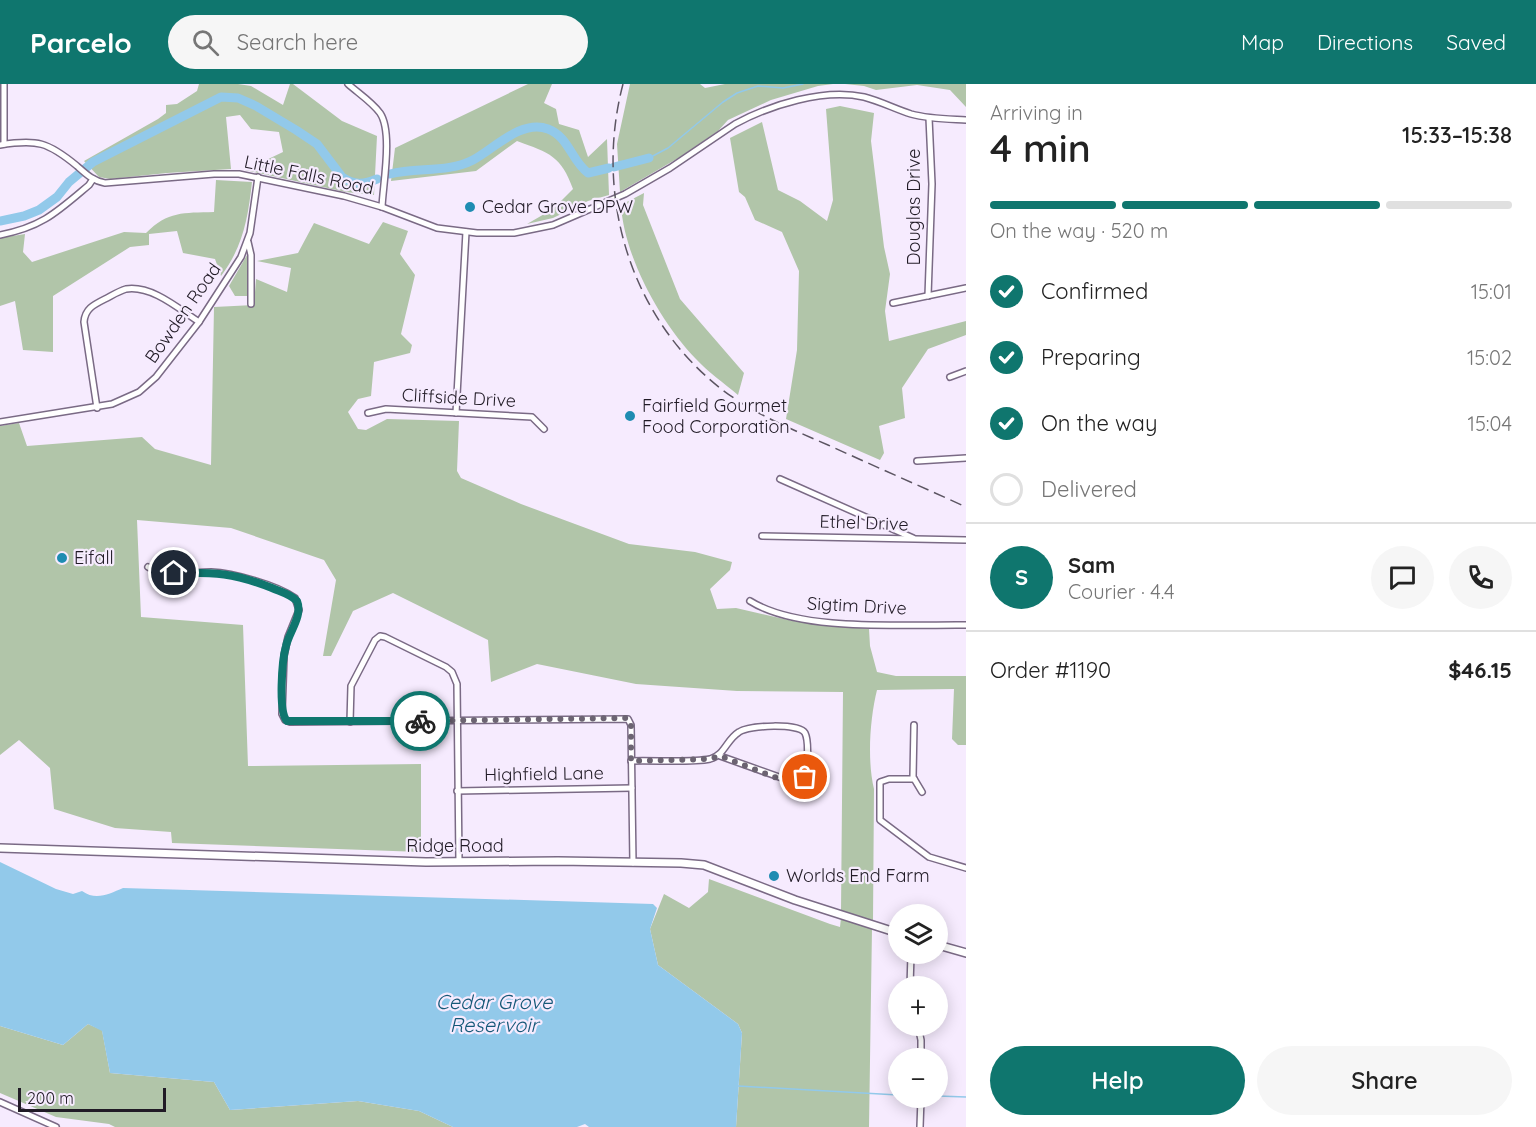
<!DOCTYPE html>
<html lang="en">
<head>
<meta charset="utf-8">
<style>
	body { margin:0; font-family:Quicksand,sans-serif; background:#f6f6f6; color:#222; height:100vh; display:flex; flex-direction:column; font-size:22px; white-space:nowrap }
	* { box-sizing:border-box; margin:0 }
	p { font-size:20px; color:#767676 }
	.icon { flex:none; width:33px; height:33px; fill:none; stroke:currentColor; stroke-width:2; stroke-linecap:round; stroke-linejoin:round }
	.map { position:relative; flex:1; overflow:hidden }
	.details { display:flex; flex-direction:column; background:#fff; width:570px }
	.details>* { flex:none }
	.fabs { position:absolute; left:888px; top:820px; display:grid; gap:12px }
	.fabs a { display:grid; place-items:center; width:60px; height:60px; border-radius:50%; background:#fff; box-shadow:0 3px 15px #0003; font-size:30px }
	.scale { position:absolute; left:18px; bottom:15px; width:148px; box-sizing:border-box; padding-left:6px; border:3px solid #211b26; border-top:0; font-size:16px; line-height:21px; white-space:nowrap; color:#211b26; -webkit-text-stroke:4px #f6ebfe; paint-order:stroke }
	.pin { position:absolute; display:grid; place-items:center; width:51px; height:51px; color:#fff; margin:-26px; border:3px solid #fff; border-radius:50%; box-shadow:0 2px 6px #0007 }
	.courier { position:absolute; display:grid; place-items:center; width:60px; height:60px; margin:-30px; border:4px solid #0f766e; border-radius:50%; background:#fff; color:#222; box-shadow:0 2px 8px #0007 }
	.summary em { font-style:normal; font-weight:600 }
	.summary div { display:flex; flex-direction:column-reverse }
	.summary { display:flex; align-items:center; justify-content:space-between; height:102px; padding:0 24px }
	h1 { font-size:39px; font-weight:600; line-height:45px }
	.bar { display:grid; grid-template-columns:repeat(4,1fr); gap:9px 6px; align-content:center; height:72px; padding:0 24px }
	.bar i { height:8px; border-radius:4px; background:#e0e0e0 }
	.bar .selected { background:#0f766e }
	.bar p { grid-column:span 4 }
	.line { display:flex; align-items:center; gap:15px; padding:0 24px; border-top:2px solid #e0e0e0 }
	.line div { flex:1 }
	.round { display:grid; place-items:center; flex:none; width:63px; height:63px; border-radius:32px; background:#f6f6f6 }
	ol { padding:0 24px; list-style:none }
	li { display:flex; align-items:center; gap:18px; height:66px }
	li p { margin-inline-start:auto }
	li .icon { padding:6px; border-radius:50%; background:#0f766e; color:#fff; stroke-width:4 }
	li:last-child { color:#767676 }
	li i { width:33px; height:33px; border:3px solid #e0e0e0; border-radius:50% }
	.action { display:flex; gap:12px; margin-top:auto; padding:12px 24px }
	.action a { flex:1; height:69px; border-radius:36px; background:#0f766e; color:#fff; font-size:24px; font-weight:600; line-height:69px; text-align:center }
	.action a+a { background:#f6f6f6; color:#222 }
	header { display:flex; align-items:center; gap:36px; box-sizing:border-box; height:84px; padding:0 30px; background:#0f766e; color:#fff }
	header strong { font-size:28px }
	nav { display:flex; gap:33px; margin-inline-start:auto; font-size:21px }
	.search { width:420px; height:54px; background:#f6f6f6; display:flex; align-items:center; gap:15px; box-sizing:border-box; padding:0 21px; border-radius:33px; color:#767676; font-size:22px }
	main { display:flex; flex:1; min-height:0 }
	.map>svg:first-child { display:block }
</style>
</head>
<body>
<header>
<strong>Parcelo</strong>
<div class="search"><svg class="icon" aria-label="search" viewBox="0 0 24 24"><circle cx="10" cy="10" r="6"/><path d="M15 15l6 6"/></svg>Search here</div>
<nav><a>Map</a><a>Directions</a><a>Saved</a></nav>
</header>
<main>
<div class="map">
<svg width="966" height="1043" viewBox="0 0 966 1043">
	<rect width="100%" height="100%" fill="#f6ebfe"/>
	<g fill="#b1c5a9">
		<polygon points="199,0 238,0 251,2 283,21 290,0 293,0 342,37 377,52 374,111 346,108 245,86 283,68 279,48 251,45 240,31 226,33 231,85 167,89 110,95 99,93 84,77 158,35 166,29 166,21 177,20 197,7"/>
		<path d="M 528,0 L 552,0 L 544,19 L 556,25 L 559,40 L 579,46 L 588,73 L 607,55 L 609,111 L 588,117 L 553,134 L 527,140 L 553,125 L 573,105 C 561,72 550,69 517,57 L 476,87 L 391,97 L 395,64 Z"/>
		<polygon points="630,0 700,0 705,4 725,0 833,0 818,2 771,16 728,36 718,47 680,73 620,108 617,60"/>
		<polygon points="845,0 966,0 966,23 950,6 917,1 876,6 864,2"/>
		<polygon points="840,22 874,29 871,57 884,163 890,190 885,227 889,257 966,237 966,251 928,265 902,304 905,334 879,342 884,369 880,376 786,335 797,266 799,187 782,148 755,136 745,113 739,108 730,54 762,38 778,106 800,117 827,137 833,116 826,25"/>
		<path d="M 216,96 L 252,98 C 248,134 243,163 221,192 L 215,175 L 183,169 L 177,147 L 149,150 L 149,161 L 130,163 L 53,212 L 53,268 L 23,266 L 15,217 L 0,222 L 0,154 L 25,150 L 23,168 L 32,178 L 124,148 L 146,149 C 168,127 183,129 214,128 Z"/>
		<path d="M 644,109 L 643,121 L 680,215 L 744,289 L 738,311 C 724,299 708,288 696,275 C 660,238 624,172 621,121 Z"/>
		<path d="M 383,138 L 408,147 L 400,170 L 415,191 L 401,250 L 412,261 L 410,269 L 374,278 L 371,312 L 358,315 L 348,328 L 358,345 L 366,346 L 387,335 L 459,337 L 457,387 L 461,394 L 521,420 L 629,460 L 695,468 L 732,478 L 730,486 L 710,505 L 717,525 L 736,524 L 793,537 L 869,545 L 870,562 L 877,588 L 896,592 L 966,592 L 966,661 L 958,661 L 952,655 L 954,605 L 877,606 C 870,634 867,676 874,705 L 873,836 L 841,828 L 843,608 L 737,607 L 636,600 L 537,580 L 491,598 L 488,556 L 393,509 L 353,527 L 331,572 L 323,572 L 336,496 L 324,476 L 231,444 L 137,436 L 141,533 L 243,541 L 248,682 L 421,680 L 421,768 L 172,759 L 171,748 L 115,744 L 54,725 L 50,684 L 19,656 L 0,671 L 0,342 L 19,339 L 27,362 L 142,353 L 155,365 L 211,381 L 214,223 L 254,221 L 256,195 L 287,208 L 291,184 L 257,177 L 298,169 L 314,139 L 369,160 Z"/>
		<polygon points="247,171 250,212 235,212 229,202"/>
		<polygon points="709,795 830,840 840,843 841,834 872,844 869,1043 736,1043 742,949 738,940 658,881 650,845 664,810 689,824 708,808"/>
		<polygon points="88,940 102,946 110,989 214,998 230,1026 358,1017 419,1027 453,1043 115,1043 109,1040 56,1033 0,1009 0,942 63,961"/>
	</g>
	<path fill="#92c9ea" d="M 0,778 L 56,805 L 73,810 L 82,807 C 96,817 109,810 123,804 L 653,820 L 657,824 L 650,845 L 658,881 L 738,940 L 742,949 L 736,1043 L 589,1043 L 585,1040 L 577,1043 L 453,1043 L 419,1027 L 358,1017 L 230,1026 L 214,998 L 110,989 L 102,947 L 88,940 L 63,961 L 0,942 Z"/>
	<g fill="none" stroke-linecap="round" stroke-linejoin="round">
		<g stroke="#92c9ea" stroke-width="1.5">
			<polyline points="649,74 668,64 723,18 737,9 758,2 783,4 803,0"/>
			<polyline points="738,1002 898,1011"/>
			<polyline points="938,1012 966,1013"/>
		</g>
		<g stroke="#92c9ea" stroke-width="9">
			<polyline points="614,83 649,74"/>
			<path d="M 390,90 C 417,83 448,89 473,76 C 494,65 521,35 548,45 C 569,53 571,76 588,89 L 609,84"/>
			<path d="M 0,137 L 24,132 L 39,126 L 57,113 L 69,98 L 93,78 L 221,13 L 238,14 L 256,22 L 296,46 L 317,60 L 342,93 C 354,101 363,101 377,95"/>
		</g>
		<g stroke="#7a6a85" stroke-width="8">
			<g id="minor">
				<polyline points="4,0 4,60"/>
				<path d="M 348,0 C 358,9 372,18 380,29 C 393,48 383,100 382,123"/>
				<path d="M 0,61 C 37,55 48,58 77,82 C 86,90 93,97 105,99 L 214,90 L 239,90 L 344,112 L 382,123 L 437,144 L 477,149 L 514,149 L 553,141 L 625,110 L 670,84 L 735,40 C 770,21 824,4 864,13 C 880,17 895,25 911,30 C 929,35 948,35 966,36"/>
				<path d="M 0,151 C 42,143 57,128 89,101 L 93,95"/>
				<polyline points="248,158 251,171 251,220"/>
				<polyline points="928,212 932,100 929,34"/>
				<polyline points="893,219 966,204"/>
				<polyline points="950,293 966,287"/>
				<path d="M 97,324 L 84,238 C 85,225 93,221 105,215 C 111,212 119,207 126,205 C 152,201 179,225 199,238"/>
				<polyline points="368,329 386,325 532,333 544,345"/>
				<polyline points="456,329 466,148"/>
				<polyline points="0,338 112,320 139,308 156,293 199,238 241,173 250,149 258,93"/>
				<polyline points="917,377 966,374"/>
				<polyline points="780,395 913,454"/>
				<polyline points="762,452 966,456"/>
				<path d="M 148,483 C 164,494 191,488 211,488 C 233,489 277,501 295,514 L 299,526 L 288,553 L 284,572 L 282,630 L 285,636 L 290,638 L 628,635 L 631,641 L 633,779"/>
				<path d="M 750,517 C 801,549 906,540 966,541"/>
				<polyline points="350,638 351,602 375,556 380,552 385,553 446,583 452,588 457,600 459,778"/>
				<polyline points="914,641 913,693 922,708"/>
				<path d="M 631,677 C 653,676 691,679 710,675 C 725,671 726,656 739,648 C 749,641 799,639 805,649 C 809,657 807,681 806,690 L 803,695 L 796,699 L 720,672"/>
				<polyline points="914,695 889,695 880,698 880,736 929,773 966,784"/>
				<polyline points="457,707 632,704"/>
				<polyline points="910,903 911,870"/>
				<polyline points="918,942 921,956 921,975"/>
				<polyline points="0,1018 56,1043"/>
				<polyline points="920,1043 921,1014"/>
			</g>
		</g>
		<g stroke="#7a6a85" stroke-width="10">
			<g id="major">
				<polyline points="0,764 426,778 558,777 681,779 704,781 795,816 898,849"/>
				<polyline points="938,861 966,869"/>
			</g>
		</g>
		<use href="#minor" stroke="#fff" stroke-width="5"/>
		<use href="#major" stroke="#fff" stroke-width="7"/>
		<path stroke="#5c5562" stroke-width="1.5" stroke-dasharray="12 6" stroke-linecap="butt" d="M 623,0 C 594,110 629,232 720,304 C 752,329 791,345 828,361 C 874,382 920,402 966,423"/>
	</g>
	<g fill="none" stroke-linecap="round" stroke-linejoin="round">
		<polyline stroke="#6c6472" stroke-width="6" stroke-dasharray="0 10.8" points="420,637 626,634 631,639 631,677 708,675 720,672 790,699 799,699 805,693"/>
		<path stroke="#0f766e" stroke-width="8" d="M 174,489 C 215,488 234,489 272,504 C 281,508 290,510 297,517 C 303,532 289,548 286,562 C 282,576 278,628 287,637 L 420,637"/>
	</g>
	<g fill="#1e8cb2" stroke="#f6ebfe" stroke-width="2">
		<circle cx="470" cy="123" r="6"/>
		<circle cx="630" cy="332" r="6"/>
		<circle cx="62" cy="474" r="6"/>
		<circle cx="774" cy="792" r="6"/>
	</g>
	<g text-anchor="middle" stroke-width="4.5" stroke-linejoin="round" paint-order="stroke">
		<g font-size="18" fill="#211b26" stroke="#f6ebfe">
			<text transform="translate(309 91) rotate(12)" y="6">Little Falls Road</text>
			<text transform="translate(914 123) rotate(-90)" y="6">Douglas Drive</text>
			<text transform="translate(183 229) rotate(-55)" y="6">Bowden Road</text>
			<text transform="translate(459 314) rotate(3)" y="6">Cliffside Drive</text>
			<text transform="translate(864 439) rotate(2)" y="6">Ethel Drive</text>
			<text transform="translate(857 522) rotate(3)" y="6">Sigtim Drive</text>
			<text transform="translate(544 690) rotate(-1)" y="6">Highfield Lane</text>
			<text x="455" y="768">Ridge Road</text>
		</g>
		<g font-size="18" fill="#211b26" stroke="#f6ebfe" text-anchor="start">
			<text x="482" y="129">Cedar Grove DPW</text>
			<text x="642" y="328">Fairfield Gourmet<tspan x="642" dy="21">Food Corporation</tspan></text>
			<text x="74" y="480">Eifall</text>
			<text x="786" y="798">Worlds End Farm</text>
		</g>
		<g font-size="20" font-style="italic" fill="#155878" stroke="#f6ebfe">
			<text x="494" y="925">Cedar Grove<tspan x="494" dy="23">Reservoir</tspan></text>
		</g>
	</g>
</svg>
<div class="fabs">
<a><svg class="icon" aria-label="layers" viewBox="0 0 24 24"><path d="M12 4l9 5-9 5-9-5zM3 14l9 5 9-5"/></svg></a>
<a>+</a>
<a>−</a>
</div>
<div class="scale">200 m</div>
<div class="pin" style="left:805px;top:693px;background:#ea580c"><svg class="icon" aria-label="bag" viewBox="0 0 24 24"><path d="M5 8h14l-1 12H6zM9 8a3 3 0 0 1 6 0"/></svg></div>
<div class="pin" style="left:174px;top:489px;background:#1f2937"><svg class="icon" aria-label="home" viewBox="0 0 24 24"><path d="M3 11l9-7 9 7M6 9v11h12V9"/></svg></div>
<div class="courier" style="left:420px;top:637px"><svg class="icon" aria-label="bike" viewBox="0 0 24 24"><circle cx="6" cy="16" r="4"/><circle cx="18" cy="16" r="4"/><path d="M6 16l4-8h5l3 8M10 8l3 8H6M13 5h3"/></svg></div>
</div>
<section class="details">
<div class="summary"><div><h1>4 min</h1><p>Arriving in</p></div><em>15:33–15:38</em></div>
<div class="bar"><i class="selected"></i><i class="selected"></i><i class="selected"></i><i></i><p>On the way · 520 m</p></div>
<ol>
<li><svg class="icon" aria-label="check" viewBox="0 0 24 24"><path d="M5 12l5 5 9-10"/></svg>Confirmed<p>15:01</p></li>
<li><svg class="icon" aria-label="check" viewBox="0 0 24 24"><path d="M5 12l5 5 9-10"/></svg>Preparing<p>15:02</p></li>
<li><svg class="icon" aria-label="check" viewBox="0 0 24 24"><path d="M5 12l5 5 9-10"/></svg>On the way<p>15:04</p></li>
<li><i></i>Delivered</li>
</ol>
<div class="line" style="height:108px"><b class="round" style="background:#0f766e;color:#fff">S</b><div><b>Sam</b><p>Courier · 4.4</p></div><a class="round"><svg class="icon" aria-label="chat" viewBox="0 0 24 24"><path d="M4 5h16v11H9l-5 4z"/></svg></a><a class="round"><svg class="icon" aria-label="phone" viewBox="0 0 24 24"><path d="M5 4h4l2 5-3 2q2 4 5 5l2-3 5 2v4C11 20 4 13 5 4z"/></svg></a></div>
<div class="line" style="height:78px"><div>Order #1190</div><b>$46.15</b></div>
<div class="action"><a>Help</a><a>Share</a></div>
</section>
</main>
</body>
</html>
